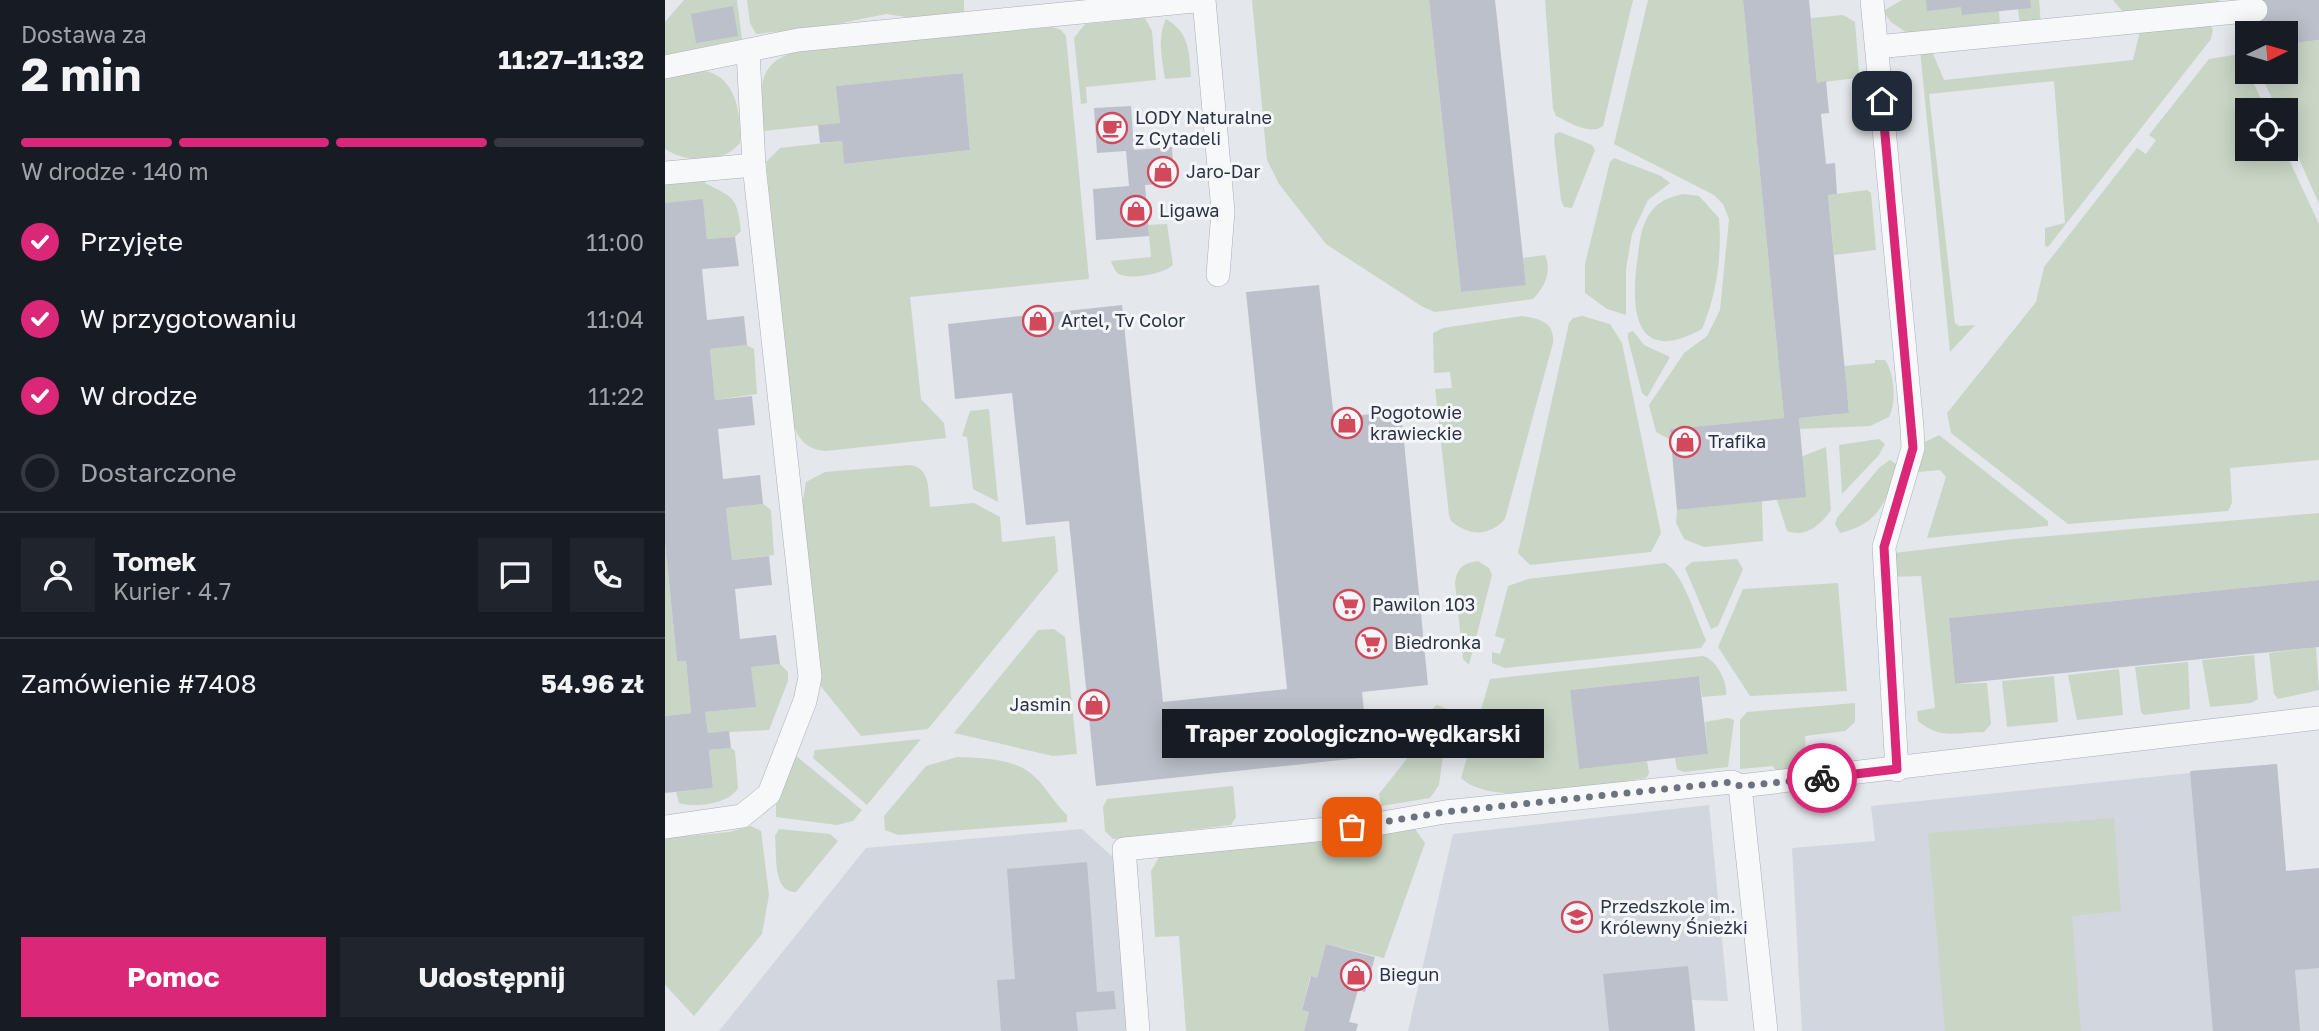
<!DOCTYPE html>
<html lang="pl">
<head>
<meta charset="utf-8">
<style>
	body { margin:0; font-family:"Golos Text",sans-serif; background:#20242c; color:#f1f3f6; height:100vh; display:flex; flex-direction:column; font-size:26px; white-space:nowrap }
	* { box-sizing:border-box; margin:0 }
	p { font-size:23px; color:#9ea1a6 }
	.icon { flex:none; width:38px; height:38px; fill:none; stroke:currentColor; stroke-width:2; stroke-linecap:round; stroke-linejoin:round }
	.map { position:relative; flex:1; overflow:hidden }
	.panel { display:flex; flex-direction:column; background:#171b24; width:665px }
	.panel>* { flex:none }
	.needle { width:46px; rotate:85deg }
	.fabs { position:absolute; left:1570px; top:21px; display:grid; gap:14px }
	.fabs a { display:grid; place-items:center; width:63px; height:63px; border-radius:0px; background:#171b24; box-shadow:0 4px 18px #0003; font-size:35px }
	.pin { position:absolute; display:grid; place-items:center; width:60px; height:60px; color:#fff; margin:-30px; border-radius:14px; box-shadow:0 4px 10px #0006 }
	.courier { position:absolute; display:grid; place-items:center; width:70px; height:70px; margin:-35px; border:5px solid #db2777; border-radius:50%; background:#fff; color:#222; box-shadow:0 2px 9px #0007 }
	.bubble { position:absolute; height:49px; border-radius:0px; background:#171b24; box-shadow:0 4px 18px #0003; font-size:23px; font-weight:700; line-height:49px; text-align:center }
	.head em { font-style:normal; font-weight:700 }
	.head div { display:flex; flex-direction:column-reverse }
	.head { display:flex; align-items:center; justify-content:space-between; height:119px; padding:0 21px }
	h1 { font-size:46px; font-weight:700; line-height:52px }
	.bar { display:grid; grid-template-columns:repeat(4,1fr); gap:10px 7px; align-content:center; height:84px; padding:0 21px }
	.bar i { height:9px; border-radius:5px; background:#363941 }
	.bar .on { background:#db2777 }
	.bar p { grid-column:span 4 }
	.line { display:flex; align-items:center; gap:18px; padding:0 21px; border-top:2px solid #363941 }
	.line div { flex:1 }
	.round { display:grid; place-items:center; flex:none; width:74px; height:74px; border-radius:0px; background:#20242c }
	ol { padding:0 21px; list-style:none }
	li { display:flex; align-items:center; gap:21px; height:77px }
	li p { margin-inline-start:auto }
	li .icon { padding:7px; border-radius:50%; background:#db2777; color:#fff; stroke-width:4 }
	li:last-child { color:#9ea1a6 }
	li i { width:38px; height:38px; border:4px solid #363941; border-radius:50% }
	.button { display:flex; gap:14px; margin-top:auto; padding:14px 21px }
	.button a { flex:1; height:80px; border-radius:0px; background:#db2777; color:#fff; font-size:28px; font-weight:700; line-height:80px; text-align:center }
	.button a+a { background:#20242c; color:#f1f3f6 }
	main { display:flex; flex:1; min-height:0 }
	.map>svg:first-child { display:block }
</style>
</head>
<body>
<main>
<section class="panel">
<div class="head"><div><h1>2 min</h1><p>Dostawa za</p></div><em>11:27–11:32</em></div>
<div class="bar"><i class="on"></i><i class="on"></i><i class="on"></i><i></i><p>W drodze · 140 m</p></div>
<ol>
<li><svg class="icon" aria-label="check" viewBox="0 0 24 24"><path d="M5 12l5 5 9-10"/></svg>Przyjęte<p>11:00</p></li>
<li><svg class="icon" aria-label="check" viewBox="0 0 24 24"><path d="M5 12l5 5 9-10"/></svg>W przygotowaniu<p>11:04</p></li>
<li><svg class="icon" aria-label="check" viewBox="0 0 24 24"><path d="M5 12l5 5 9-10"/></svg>W drodze<p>11:22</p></li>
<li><i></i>Dostarczone</li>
</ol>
<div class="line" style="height:126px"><a class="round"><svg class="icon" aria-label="person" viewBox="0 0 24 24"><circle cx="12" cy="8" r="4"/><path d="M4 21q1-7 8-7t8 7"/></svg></a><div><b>Tomek</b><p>Kurier · 4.7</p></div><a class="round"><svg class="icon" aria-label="chat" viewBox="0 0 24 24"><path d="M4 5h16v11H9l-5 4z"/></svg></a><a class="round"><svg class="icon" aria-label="phone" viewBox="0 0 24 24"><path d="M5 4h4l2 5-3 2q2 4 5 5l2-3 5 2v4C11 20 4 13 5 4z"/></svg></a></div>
<div class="line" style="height:91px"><div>Zamówienie #7408</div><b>54.96 zł</b></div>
<div class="button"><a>Pomoc</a><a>Udostępnij</a></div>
</section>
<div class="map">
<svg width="1654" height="1031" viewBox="0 0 1654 1031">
	<rect width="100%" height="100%" fill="#e4e7ec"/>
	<g fill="#d2d6de">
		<polygon points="1612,764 1621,871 1654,868 1654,1031 1137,1031 1127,848 1210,841 1206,806"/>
		<polygon points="1044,805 1063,1001 1027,1000 1030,1031 743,1031 788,834"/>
		<polygon points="417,829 453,862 466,1031 54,1031 201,848"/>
	</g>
	<g fill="#c9d6c5">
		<polygon points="19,0 72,0 77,39 0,55 0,22"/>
		<polygon points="82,0 299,0 299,14 248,18 221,14 157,27 91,34 85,23"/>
		<path d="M 587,0 L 764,0 L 796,292 L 861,284 L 858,258 L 880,255 C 887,271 880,287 868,299 L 770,312 L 758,307 L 661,244 L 614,184 L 602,160 Z"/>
		<path d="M 880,0 L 968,0 L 938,126 C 925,136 904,122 891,116 L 888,109 Z"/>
		<polygon points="983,0 1078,0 1119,418 1005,429 1006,440 991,432 984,405 1019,353 1042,336 1055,310 1064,219 1058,204 1049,195 949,144"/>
		<polygon points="1237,0 1261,0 1334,11 1335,27 1242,33 1226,22 1218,11"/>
		<polygon points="1365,0 1374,0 1376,24 1355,26 1353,9"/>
		<polygon points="1448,0 1555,0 1551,6 1458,12"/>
		<polygon points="1178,15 1190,22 1194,73 1191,78 1152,83 1146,18"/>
		<polygon points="480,18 487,31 491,80 421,87 422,103 416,104 409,38 420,24"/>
		<path d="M 501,19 C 525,33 524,52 526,77 L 500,79 C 497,57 492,39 501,19 Z"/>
		<polygon points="1544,25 1548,29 1546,39 1383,247 1380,246 1380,228 1400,223 1389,81 1264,94 1290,323 1294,326 1310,325 1285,352 1255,50 1266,49 1279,80 1468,60 1475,31"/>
		<path d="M 387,27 L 396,30 L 401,36 L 424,279 L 245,297 L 256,399 L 279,423 L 281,438 L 161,451 C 143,450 135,441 128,425 L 101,162 L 115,148 L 177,141 L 179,164 L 305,150 L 298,73 L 172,86 L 175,123 L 98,131 C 96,93 88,62 134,51 Z"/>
		<polygon points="1654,40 1654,204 1621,129 1620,110 1612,110 1595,72 1620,72 1621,44"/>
		<polygon points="1575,54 1601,110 1582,110 1582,149 1619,149 1654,224 1654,460 1565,468 1567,503 1563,511 1403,524 1286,433 1282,413 1371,302 1379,267 1472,148 1481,154 1491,140 1484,135 1544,59"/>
		<path d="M 34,70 C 71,73 76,112 75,143 C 57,165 22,163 0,149 L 0,79 Z"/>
		<polygon points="895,132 927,145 930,150 907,208 899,207 896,200 889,140 890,134"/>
		<polygon points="949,158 996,176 1005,183 983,200 967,234 961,269 961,315 942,309 920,293 920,264 945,162"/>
		<path d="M 39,180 L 40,183 C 70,198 72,198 76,231 L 70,237 L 42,239 L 38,200 L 0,203 L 0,184 Z"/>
		<polygon points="1202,190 1206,193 1211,250 1169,255 1163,195"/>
		<path d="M 1019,194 L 1034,196 L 1054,218 C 1057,255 1052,294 1037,329 C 972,365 965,315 972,262 C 974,249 975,232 981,220 C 989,203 1003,197 1019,194 Z"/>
		<path d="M 502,224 L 508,265 C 498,274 470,279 456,275 C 450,273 448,266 446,261 L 486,257 L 483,225 Z"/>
		<path d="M 857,316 C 875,319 890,322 888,343 L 840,519 C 824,537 804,536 786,521 L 784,515 L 770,389 L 787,388 L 785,372 L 769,373 L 768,333 L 778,328 Z"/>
		<polygon points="917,316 945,324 957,343 996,533 986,552 865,565 853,553 904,323 908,318"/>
		<polygon points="968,331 979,345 1005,357 982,397 977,393 963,339 963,333"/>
		<polygon points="82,345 89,349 92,394 50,400 45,349"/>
		<path d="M 1210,360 L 1220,360 C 1229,373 1232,402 1224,417 L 1205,426 L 1135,429 L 1134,418 L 1184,413 L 1179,366 L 1210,363 Z"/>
		<polygon points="324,409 333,502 308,489 302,437 297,436 305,411"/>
		<polygon points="1274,435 1383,521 1383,526 1262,538 1281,477 1275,470 1253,472 1260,442"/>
		<polygon points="1214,439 1220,444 1214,455 1177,494 1174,445"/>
		<path d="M 1161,447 L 1166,510 C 1155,525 1142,538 1122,531 L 1112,500 L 1138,456 Z"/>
		<path d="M 1225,460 L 1231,464 C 1223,499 1215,524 1175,533 L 1170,524 L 1172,518 L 1214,468 Z"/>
		<path d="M 245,465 C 266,468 263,490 265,507 L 309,503 L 335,517 L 337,542 L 390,536 L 393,571 L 263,729 L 196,736 L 154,684 L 137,506 L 141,482 L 160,472 Z"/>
		<polygon points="1097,501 1098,541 1039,547 1019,539 1011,523 1012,510"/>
		<polygon points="98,504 106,510 109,555 67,560 61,508"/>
		<path d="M 1654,513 L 1654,580 L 1284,618 L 1290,684 L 1322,683 L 1326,724 L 1319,732 C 1293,732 1275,740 1253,721 L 1252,711 L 1270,708 L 1256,576 L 1226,577 L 1229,553 L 1349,539 Z"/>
		<polygon points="0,543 12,661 21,661 26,713 0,716"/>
		<polygon points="1072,559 1078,569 1053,626 1046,629 1020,568 1027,562"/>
		<path d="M 813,561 L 824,568 L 827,575 L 804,665 L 798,659 L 790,583 C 792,568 798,563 813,561 Z"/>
		<path d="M 1000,563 C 1018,572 1032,621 1041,640 L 1036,648 L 840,668 L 827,663 L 827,652 L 835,654 L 840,639 L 830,636 L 843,586 L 863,579 Z"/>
		<polygon points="1173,583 1182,691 1085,696 1053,647 1078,589"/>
		<polygon points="389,629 400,637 412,754 388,756 289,733 373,630"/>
		<polygon points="1651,647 1654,690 1613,699 1609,694 1604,653"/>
		<polygon points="1589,655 1593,699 1586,703 1545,707 1537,660"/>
		<path d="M 1038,656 C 1051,659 1063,682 1061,695 L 1037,697 L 1034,676 L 905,690 L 914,768 L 982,761 L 984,773 L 981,778 C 935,784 830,810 796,778 L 825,679 Z"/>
		<polygon points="1523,662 1525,709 1479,715 1476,712 1470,667"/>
		<polygon points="115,664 123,672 123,681 104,730 43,733 40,712 90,707 86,667"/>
		<polygon points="1454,669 1458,715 1412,720 1403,675"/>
		<polygon points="1389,676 1393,722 1342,727 1337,681"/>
		<polygon points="1190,703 1190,722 1180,731 1140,736 1142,764 1130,774 1113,774 1108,766 1075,769 1075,720 1082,712"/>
		<polygon points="772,705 782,709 783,718 774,785 765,798 716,806 714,794 741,760 765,711"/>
		<polygon points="1063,718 1069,720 1063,767 1019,772 1012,769 1010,758 1043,754 1040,722"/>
		<polygon points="256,739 202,805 148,758 150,750"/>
		<path d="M 66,748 L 70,751 L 73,788 C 64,804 30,808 14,803 L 11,792 L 48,788 L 44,750 Z"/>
		<polygon points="130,755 197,810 188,821 172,825 111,817 111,804"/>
		<path d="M 292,757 C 317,758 351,758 370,777 C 382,788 389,803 402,815 L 402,822 L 233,835 L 220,830 L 219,816 L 261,766 Z"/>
		<polygon points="568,786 571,817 566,825 448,839 440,831 438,807 442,799"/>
		<polygon points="1449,818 1456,911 1407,916 1416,1031 1280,1031 1263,833"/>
		<polygon points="86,826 96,831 104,895 97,934 29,1016 0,985 0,838 64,832"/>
		<path d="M 114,829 L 165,834 L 173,841 L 131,892 C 107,893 112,853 110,836 Z"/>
		<polygon points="750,829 760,843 719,958 661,944 652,978 645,977 637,1010 644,1012 639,1031 521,1031 514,936 490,937 486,871 496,854"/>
	</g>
	<g fill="#bbc0ca">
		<polygon points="764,0 830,0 861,285 796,292"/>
		<polygon points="1078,0 1144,0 1152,83 1161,81 1164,113 1156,114 1161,164 1170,163 1172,194 1163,195 1184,413 1134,418 1141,497 1012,510 1005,429 1119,418"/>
		<polygon points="1261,0 1365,0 1366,8 1297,15 1296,7 1262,11"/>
		<polygon points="1590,0 1654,0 1654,40 1620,44 1620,33 1593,33"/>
		<polygon points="68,6 73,36 31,43 26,14"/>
		<polygon points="298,73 305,150 179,164 177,141 155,143 153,125 175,123 171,86"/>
		<polygon points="466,106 469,150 507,147 509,183 480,185 484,236 431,240 428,189 464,186 461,151 432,153 429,108"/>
		<polygon points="38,199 42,239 70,237 74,266 37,269 42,320 79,316 82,345 45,349 50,400 87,396 90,425 53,429 58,479 95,475 98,504 61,508 67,560 104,556 107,585 70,589 75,639 111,635 115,664 86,667 91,707 40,712 43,733 64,731 66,748 44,750 48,788 0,793 0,716 26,713 21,661 12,661 0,543 0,203"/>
		<polygon points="654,285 669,418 736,411 763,685 697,692 704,757 431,786 404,521 361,525 347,393 290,399 283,324 457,305 498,702 622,689 581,292"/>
		<polygon points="1654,580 1654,647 1290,684 1284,618"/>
		<polygon points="1034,676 1043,754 914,769 905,690"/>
		<polygon points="1612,764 1621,871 1654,868 1654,968 1630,970 1635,1031 1548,1031 1525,771"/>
		<polygon points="422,862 432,992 449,991 451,1009 411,1012 413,1031 336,1031 332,980 350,979 342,869"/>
		<polygon points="661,944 710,957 700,992 693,990 684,1022 693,1024 691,1031 639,1031 644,1012 637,1010 646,976 652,978"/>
		<polygon points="1023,966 1030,1031 944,1031 938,974"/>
	</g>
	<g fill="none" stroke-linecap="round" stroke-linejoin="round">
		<g stroke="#a9aeb7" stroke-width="24">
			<g id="lane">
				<polyline points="1207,0 1247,427 1248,448 1219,547 1232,770"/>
				<polyline points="1212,47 1591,10"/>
				<polyline points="0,67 133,40 539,0 558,211 553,275"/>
				<polyline points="0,173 89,165"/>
				<polyline points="1075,786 1101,1031"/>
				<polyline points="0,827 77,816 104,794 140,701 145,677 89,165 83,52"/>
				<polyline points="473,1031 459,849 712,824 780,812 1067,782 1075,786 1654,718"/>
			</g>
		</g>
		<use href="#lane" stroke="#f7f8fa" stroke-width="23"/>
	</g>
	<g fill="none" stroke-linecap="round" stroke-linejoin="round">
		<polyline stroke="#6c737f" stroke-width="7" stroke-dasharray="0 12.6" points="687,827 780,812 1067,782 1075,786 1157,778"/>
		<polyline stroke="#db2777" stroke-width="9" points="1157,778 1232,769 1219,547 1248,448 1217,101"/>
	</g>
	<defs>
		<g id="cafe-ring" transform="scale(1.575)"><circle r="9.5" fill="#f4f6f9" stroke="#d1495b" stroke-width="1.5"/><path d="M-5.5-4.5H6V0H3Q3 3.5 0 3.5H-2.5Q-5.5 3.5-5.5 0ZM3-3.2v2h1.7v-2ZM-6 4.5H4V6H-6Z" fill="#d1495b"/></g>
		<g id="shop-ring" transform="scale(1.575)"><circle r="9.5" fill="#f4f6f9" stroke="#d1495b" stroke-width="1.5"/><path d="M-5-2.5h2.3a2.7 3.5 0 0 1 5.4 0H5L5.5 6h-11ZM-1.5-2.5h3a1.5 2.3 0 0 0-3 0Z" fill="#d1495b"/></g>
		<g id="supermarket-ring" transform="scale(1.575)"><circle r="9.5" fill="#f4f6f9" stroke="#d1495b" stroke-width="1.5"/><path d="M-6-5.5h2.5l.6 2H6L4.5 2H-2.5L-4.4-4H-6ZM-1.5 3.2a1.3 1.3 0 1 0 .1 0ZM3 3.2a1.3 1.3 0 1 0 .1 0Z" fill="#d1495b"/></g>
		<g id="school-ring" transform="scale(1.575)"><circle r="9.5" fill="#f4f6f9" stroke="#d1495b" stroke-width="1.5"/><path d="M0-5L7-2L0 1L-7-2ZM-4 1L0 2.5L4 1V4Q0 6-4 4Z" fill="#d1495b"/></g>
	</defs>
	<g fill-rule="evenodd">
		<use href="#cafe-ring" x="447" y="128"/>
		<use href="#shop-ring" x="498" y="172"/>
		<use href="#shop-ring" x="471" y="211"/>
		<use href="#shop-ring" x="373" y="321"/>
		<use href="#shop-ring" x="682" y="423"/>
		<use href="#shop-ring" x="1020" y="442"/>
		<use href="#supermarket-ring" x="684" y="605"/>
		<use href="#supermarket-ring" x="706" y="643"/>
		<use href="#shop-ring" x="429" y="705"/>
		<use href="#school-ring" x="912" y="917"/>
		<use href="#shop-ring" x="691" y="975"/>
	</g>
	<g text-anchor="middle" stroke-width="6" stroke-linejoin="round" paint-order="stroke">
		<g font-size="18" fill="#2b3445" stroke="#f4f6f9" text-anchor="start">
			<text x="470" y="124">LODY Naturalne<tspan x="470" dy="21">z Cytadeli</tspan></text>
			<text x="521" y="178">Jaro-Dar</text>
			<text x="494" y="217">Ligawa</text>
			<text x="396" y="327">Artel, Tv Color</text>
			<text x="705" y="419">Pogotowie<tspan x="705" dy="21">krawieckie</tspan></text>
			<text x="1043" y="448">Trafika</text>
			<text x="707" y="611">Pawilon 103</text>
			<text x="729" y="649">Biedronka</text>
			<text x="406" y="711" text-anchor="end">Jasmin</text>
			<text x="935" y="913">Przedszkole im.<tspan x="935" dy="21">Królewny Śnieżki</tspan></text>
			<text x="714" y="981">Biegun</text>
		</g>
	</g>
</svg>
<div class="fabs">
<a><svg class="needle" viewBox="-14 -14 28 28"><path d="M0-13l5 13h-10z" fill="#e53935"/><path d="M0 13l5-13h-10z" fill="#9ea1a6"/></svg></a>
<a><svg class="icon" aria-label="locate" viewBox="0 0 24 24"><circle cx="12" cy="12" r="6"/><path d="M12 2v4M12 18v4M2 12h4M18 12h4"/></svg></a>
</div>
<div class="pin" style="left:687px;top:827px;background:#ea580c"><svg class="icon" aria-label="bag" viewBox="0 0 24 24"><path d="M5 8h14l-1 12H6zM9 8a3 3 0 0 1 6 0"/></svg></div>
<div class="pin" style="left:1217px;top:101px;background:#1f2937"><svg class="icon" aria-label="home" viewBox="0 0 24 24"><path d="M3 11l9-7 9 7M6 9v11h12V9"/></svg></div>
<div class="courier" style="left:1157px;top:778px"><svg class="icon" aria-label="bike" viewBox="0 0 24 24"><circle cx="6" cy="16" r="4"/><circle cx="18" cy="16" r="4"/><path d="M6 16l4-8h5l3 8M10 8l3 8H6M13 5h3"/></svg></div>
<div class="bubble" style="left:497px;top:709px;width:382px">Traper zoologiczno-wędkarski</div>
</div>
</main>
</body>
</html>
